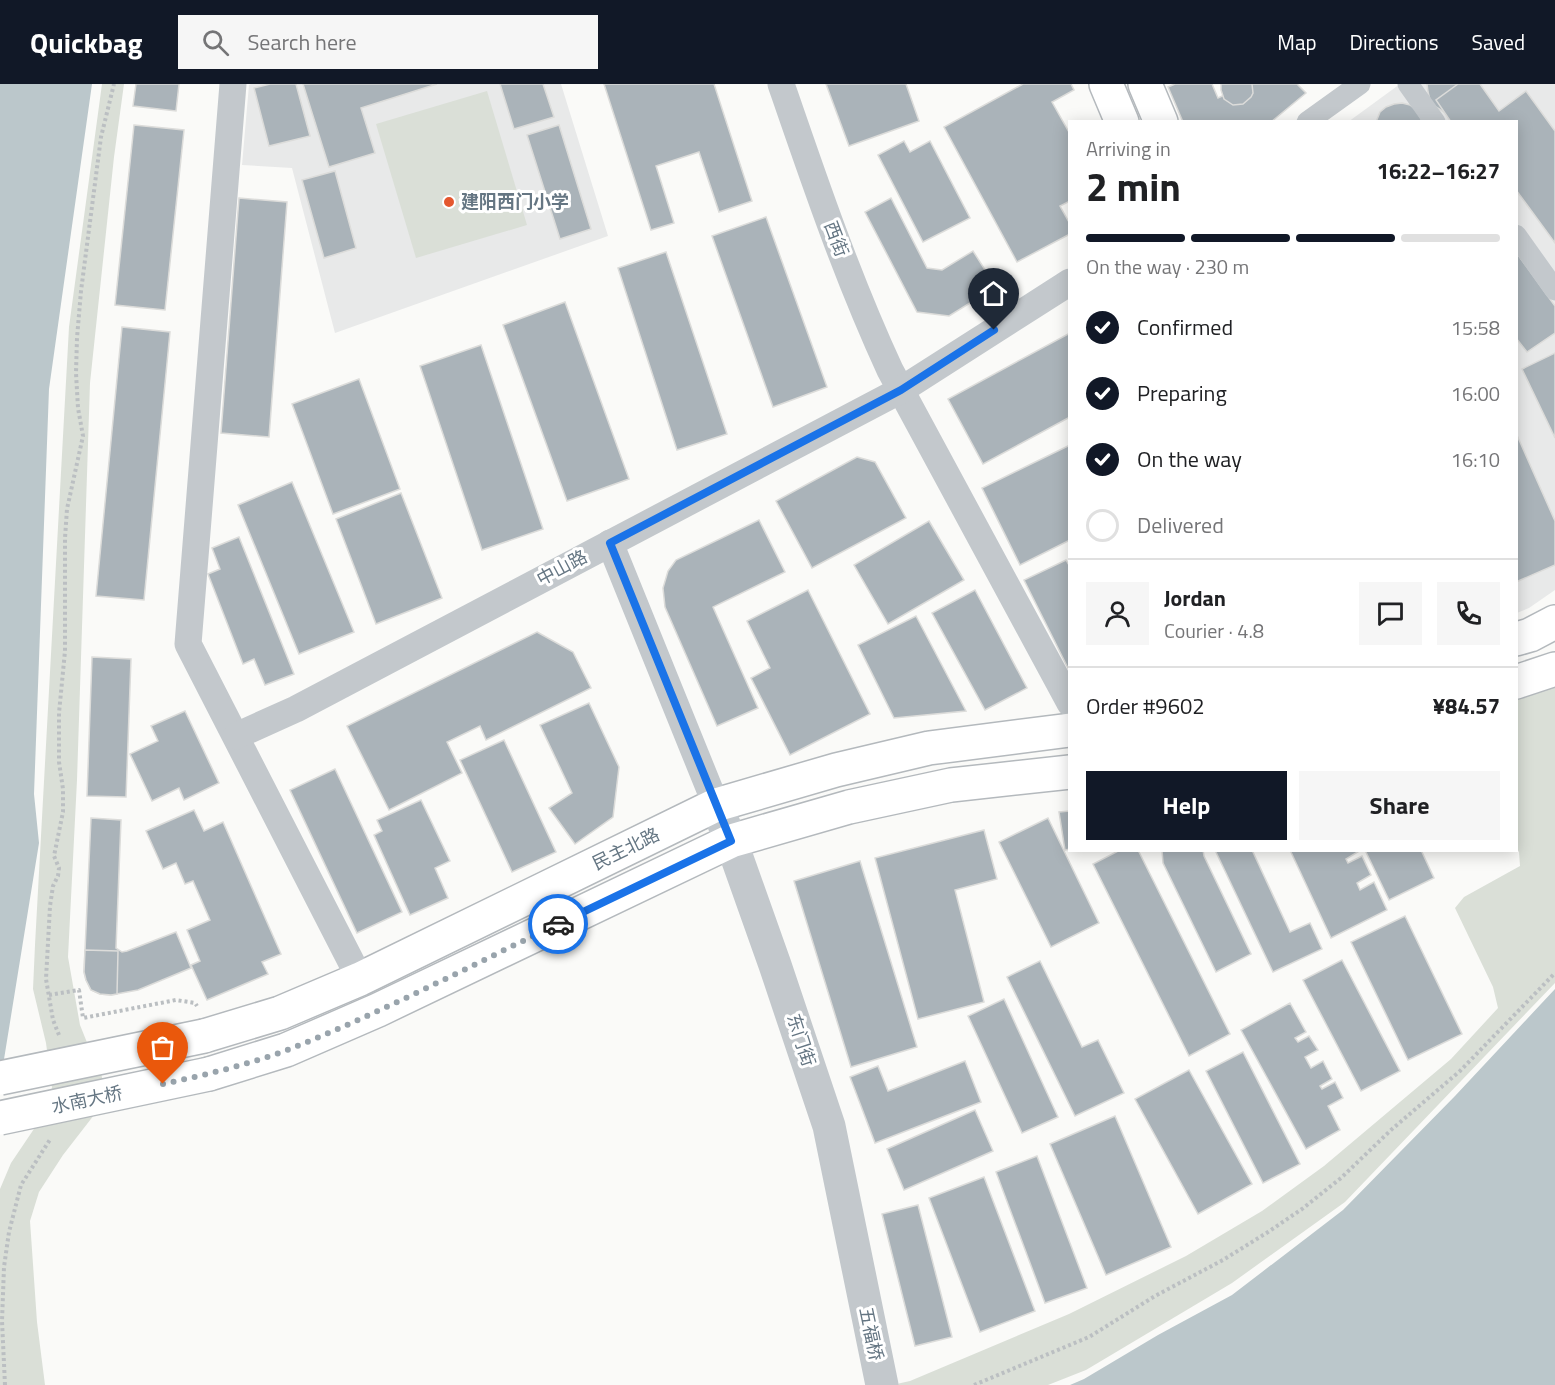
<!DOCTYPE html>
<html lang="en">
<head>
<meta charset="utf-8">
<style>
	body { margin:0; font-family:"Titillium Web","Noto Sans SC",sans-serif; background:#f6f6f6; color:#202124; height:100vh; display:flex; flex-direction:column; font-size:22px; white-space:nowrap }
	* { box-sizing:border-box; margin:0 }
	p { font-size:20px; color:#757577 }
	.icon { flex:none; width:33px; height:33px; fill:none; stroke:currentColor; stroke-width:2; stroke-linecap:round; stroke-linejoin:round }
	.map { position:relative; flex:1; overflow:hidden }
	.details { position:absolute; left:1068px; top:36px; width:450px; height:732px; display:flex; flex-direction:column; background:#fff; border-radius:0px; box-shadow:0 3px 15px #0003 }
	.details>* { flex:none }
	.pin { position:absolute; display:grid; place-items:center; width:51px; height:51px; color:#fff; margin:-62px -26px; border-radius:50% 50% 50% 0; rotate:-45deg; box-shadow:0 0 6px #0007 }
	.pin .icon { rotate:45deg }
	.courier { position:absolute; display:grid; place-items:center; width:60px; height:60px; margin:-30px; border:4px solid #1a73e8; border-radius:50%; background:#fff; color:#222; box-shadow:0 2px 8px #0007 }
	.headline em { font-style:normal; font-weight:700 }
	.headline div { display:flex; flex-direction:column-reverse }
	.headline { display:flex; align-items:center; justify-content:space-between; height:102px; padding:0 18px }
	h1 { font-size:39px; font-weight:700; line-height:45px }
	.bar { display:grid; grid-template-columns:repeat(4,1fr); gap:9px 6px; align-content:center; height:72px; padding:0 18px }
	.bar i { height:8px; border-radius:4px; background:#e0e0e0 }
	.bar .selected { background:#111827 }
	.bar p { grid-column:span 4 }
	.line { display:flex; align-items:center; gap:15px; padding:0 18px; border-top:2px solid #e0e0e0 }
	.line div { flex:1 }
	.round { display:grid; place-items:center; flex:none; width:63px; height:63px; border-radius:0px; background:#f6f6f6 }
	ol { padding:0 18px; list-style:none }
	li { display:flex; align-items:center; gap:18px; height:66px }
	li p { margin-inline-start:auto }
	li .icon { padding:6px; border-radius:50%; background:#111827; color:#fff; stroke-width:4 }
	li:last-child { color:#757577 }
	li i { width:33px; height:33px; border:3px solid #e0e0e0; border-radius:50% }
	.action { display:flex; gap:12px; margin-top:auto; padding:12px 18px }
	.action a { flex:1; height:69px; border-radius:0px; background:#111827; color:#fff; font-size:24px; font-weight:700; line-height:69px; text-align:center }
	.action a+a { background:#f6f6f6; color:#202124 }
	header { display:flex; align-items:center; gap:36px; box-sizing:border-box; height:84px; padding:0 30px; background:#111827; color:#fff }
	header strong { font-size:28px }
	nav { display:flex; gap:33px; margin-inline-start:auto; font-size:21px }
	.search { width:420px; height:54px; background:#f6f6f6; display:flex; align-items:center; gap:15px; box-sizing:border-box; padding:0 21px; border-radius:0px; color:#757577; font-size:22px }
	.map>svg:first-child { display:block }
</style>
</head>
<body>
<header>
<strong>Quickbag</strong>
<div class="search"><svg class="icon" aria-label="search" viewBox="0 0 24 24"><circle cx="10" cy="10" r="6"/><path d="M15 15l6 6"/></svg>Search here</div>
<nav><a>Map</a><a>Directions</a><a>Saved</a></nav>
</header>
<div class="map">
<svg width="1555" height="1301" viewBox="0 0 1555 1301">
	<rect width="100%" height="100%" fill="#fafaf8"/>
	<g fill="#e8e9e9">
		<polygon points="251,0 561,0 608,152 335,249 292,84 242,81 249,1"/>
		<polygon points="1400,0 1555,0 1555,506 1529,524 1517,529 1516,38 1348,38"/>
	</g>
	<g fill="#dadfd7">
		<polygon points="102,0 124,0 114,73 90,299 77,696 68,873 80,941 90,966 99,982 104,1001 94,1031 63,1071 39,1108 30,1137 37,1238 45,1301 0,1301 0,1105 11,1079 38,1039 52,1004 46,959 33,905 35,861 69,243"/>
		<polygon points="487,7 527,141 416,174 376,40"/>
		<polygon points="1555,594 1555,899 1345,1118 1232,1199 1086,1286 1048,1301 892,1301 910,1297 1069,1230 1186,1172 1262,1127 1324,1082 1451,975 1498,924 1493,903 1455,824 1464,813 1520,782 1519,768 1516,763 1517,607"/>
	</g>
	<g fill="#bbc7cb">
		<polygon points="0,0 92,0 49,305 34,710 39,759 0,1000"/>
		<polygon points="1555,905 1555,1301 1070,1301 1084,1295 1158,1251 1232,1211 1343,1126 1455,1012"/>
	</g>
	<g fill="#aab3b9" stroke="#dcdcda" stroke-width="1.5">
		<polygon points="136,0 179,0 176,27 133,22"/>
		<polygon points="270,0 296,0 310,52 269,62 254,4"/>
		<polygon points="303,0 437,0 361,24 375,69 329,83"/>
		<polygon points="500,0 543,0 554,33 514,45"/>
		<polygon points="604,0 714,0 752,117 719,128 699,68 656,82 674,139 651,146"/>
		<polygon points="826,0 906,0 919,37 849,62"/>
		<polygon points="1023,0 1071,0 1074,6 1052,18 1070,50 1070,117 1060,122 1070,140 1070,150 1017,178 944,43"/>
		<polygon points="1175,0 1212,0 1218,14 1248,0 1297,0 1306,9 1271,38 1183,38 1168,3"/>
		<polygon points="1221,0 1252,0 1253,9 1251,13 1243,20 1233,21 1224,15 1221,6"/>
		<polygon points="1427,0 1480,0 1479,9 1476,17 1470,24 1462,28 1453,29 1444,28 1436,23 1430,16 1428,8"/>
		<polygon points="1458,0 1480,0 1499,27 1526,7 1555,47 1555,159 1516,106 1516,38 1451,38 1436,16"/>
		<polygon points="1402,19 1410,21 1416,26 1423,38 1376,38 1380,28 1386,23 1394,20"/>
		<polygon points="134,41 184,46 165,226 115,221"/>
		<polygon points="559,41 591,145 560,155 527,51"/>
		<polygon points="904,57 910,68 930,57 970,134 923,158 878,71"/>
		<polygon points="335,87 356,164 324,174 302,96"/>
		<polygon points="239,114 287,118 269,353 221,349"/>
		<polygon points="891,114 927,184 942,186 973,167 996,203 949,232 917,228 865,128"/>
		<polygon points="766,133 827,303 773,323 712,152"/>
		<polygon points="666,168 727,350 677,366 618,184"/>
		<polygon points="1516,168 1555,222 1555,249 1527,268 1516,254"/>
		<polygon points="565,218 629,395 567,417 503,241"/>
		<polygon points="122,243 170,248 144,516 96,512"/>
		<polygon points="1070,249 1070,333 983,380 948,315"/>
		<polygon points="481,261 543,445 482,466 420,282"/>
		<polygon points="1555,269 1555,354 1522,285"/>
		<polygon points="359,295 400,405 333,430 292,320"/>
		<polygon points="1516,349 1555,437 1555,481 1516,498"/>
		<polygon points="1070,361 1070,456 1020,481 982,404"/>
		<polygon points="857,373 875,378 906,434 812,484 776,417"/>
		<polygon points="292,398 354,548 299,570 238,421"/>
		<polygon points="401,409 442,514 376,540 336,435"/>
		<polygon points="759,436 785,488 713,523 758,624 717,642 665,523 663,504 668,487 676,476"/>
		<polygon points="929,437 964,496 888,540 854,481"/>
		<polygon points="239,453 294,590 265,601 254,575 243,580 208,490 220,485 212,464"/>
		<polygon points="1066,476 1070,483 1070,588 1024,496"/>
		<polygon points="808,506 870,630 790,671 751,594 770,584 747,537"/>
		<polygon points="975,506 1027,604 985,626 932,529"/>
		<polygon points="916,532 966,627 894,634 858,561"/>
		<polygon points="537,548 573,568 591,604 486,656 480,642 447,658 462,689 389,726 347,642"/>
		<polygon points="92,573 131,575 126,713 87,712"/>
		<polygon points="589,619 619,683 613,733 575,760 549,724 572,709 540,641"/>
		<polygon points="185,627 219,699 184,716 179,704 152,717 130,670 158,657 151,642"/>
		<polygon points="504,656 556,768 512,788 460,676"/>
		<polygon points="335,685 402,828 357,849 290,706"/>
		<polygon points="421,716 450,777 435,784 448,814 410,831 374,751 382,747 377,736"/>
		<polygon points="194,726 204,747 223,738 281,870 262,878 268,890 207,916 191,881 200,877 187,846 210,836 193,797 185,800 176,779 163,785 146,747"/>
		<polygon points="1070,727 1070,765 1065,766 1059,728"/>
		<polygon points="91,734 121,736 116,864 122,868 127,867 176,848 191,884 138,906 111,911 100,910 91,906 86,896 84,888"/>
		<polygon points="1048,734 1099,839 1051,863 999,758"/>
		<polygon points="984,746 997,795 955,806 984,918 918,935 875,774"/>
		<polygon points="1120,766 1138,766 1230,950 1189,972 1093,780"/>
		<polygon points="1162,766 1203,766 1204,772 1251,870 1216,888 1163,779"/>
		<polygon points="1215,766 1252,766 1290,848 1310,839 1322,865 1273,888"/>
		<polygon points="1290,766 1361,766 1346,775 1348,779 1362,772 1371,791 1357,799 1360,806 1374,798 1387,826 1331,854"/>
		<polygon points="1365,766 1421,766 1434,794 1389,816"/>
		<polygon points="860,777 917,963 851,983 794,797"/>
		<polygon points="1405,832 1462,950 1408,976 1351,858"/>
		<polygon points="85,866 118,867 117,910 111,911 100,910 91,906 86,896 84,888"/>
		<polygon points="1342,876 1400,987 1361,1007 1303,896"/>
		<polygon points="1040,877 1082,963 1098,956 1124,1009 1075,1032 1007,893"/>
		<polygon points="1004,915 1058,1033 1022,1049 968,932"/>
		<polygon points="1290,919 1306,948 1295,954 1298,958 1309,952 1318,966 1305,973 1311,984 1323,977 1332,995 1320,1002 1322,1005 1335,998 1343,1014 1328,1022 1340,1046 1306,1065 1241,946"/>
		<polygon points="1243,968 1300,1080 1263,1099 1206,987"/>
		<polygon points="965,977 981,1018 875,1059 850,993 878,982 888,1007"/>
		<polygon points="1189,986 1252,1100 1198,1130 1135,1015"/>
		<polygon points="975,1026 993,1067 904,1106 887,1065"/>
		<polygon points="1115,1032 1171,1163 1106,1191 1050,1060"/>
		<polygon points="1037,1072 1087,1204 1045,1219 996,1088"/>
		<polygon points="984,1093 1035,1227 980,1248 929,1114"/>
		<polygon points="918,1121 952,1253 915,1262 882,1130"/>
	</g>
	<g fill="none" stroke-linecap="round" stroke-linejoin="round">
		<g stroke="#b4b9bd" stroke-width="36">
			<g id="trunk">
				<polyline points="1106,0 1122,38"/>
				<polyline points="1145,0 1161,38"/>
				<polyline points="1516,555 1530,551 1555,538"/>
				<polyline points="1516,598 1555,585"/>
				<polyline points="204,952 280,929 360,895 716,721 836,686 929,664 1070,646"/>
				<polyline points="209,990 286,966 378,926 731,757 849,723 951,701 1070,688"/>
			</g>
		</g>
		<g stroke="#bbbfc2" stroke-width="4" stroke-dasharray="3 3" stroke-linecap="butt">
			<polyline points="49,911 79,906 83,934 176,916 195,919 197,922"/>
			<polyline points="59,951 53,936 46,895 50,822 53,802 58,792 59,784 54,772 63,728 63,705 59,678 59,629 65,567 65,454 67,425 83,352 78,324 76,289 77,254 81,207 101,53 114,0"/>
			<polyline points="5,1301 2,1237 4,1183 9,1148 21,1101 51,1054"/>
			<polyline points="974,1301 1089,1253 1155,1212 1223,1176 1268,1148 1302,1125 1341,1094 1391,1046 1460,987 1555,889"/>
		</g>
		<g stroke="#c3c8cc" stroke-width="21">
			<polyline points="1408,0 1435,38"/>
			<polyline points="1307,38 1360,0"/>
			<polyline points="1516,151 1555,206"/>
		</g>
		<g stroke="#c3c8cc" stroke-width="27">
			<polyline points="233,0 188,560 360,895"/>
			<path d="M 781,0 C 814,96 847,193 890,286 L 1070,619"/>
			<polyline points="610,459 716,721"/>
			<polyline points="236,652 296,625 901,306 1070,198"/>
		</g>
		<polyline stroke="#c3c8cc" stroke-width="33" points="716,721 731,757 775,881 829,1042 882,1301"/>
		<use href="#trunk" stroke="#fff" stroke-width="33"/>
		<g stroke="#b4b9bd" stroke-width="36" stroke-linecap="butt">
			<g id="trunk-bridge">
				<polyline points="0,994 204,952"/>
				<polyline points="0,1034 209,990"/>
			</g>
		</g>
		<use href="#trunk-bridge" stroke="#fff" stroke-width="33"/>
	</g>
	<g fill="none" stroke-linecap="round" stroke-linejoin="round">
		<path stroke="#99a4ac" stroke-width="6" stroke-dasharray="0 10.8" d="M 163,1000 C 205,991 247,981 287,966 C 379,930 468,883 558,840"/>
		<polyline stroke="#1a73e8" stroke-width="8" points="558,840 731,757 610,459 901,306 994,246"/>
	</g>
	<circle fill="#e4572e" stroke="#fff" stroke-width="2" cx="449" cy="118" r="6"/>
	<g text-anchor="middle" stroke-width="6" stroke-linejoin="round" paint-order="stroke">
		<g font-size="18" font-weight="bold" fill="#657683" stroke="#fff" text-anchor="start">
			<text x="461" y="124">建阳西门小学</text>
		</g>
		<g font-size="18" fill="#657683" stroke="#fff">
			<text transform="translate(836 155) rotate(69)" y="6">西街</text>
			<text transform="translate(562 484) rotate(-28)" y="6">中山路</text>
			<text transform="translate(626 765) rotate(-26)" y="6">民主北路</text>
			<text transform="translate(801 956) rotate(72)" y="6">东门街</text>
			<text transform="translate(87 1016) rotate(-12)" y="6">水南大桥</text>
			<text transform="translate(871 1250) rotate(78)" y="6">五福桥</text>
		</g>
	</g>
</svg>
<div class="pin" style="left:163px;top:1000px;background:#ea580c"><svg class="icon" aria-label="bag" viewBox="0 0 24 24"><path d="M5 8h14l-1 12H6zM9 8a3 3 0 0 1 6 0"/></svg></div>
<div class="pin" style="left:994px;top:246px;background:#1f2937"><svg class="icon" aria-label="home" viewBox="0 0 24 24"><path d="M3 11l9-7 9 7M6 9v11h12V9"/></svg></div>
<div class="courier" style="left:558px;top:840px"><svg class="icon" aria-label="car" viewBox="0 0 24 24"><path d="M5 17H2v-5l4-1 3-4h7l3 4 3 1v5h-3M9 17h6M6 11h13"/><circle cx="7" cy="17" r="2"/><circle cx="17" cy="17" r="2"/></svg></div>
<section class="details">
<div class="headline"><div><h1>2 min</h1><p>Arriving in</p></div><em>16:22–16:27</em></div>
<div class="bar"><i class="selected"></i><i class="selected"></i><i class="selected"></i><i></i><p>On the way · 230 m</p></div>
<ol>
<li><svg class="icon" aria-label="check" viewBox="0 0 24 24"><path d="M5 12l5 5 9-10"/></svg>Confirmed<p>15:58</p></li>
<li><svg class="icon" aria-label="check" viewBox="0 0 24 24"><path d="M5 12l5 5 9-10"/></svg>Preparing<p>16:00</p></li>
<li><svg class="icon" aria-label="check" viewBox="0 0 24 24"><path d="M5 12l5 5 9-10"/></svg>On the way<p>16:10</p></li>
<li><i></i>Delivered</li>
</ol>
<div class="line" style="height:108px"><a class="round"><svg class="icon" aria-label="person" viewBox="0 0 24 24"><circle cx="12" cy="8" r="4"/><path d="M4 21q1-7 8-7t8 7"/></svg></a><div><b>Jordan</b><p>Courier · 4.8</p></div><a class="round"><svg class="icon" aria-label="chat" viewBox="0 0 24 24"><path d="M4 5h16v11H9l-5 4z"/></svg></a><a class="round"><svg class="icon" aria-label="phone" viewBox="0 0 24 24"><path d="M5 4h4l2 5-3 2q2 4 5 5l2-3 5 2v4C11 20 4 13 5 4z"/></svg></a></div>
<div class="line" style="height:78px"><div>Order #9602</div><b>¥84.57</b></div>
<div class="action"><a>Help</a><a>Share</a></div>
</section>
</div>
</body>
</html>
